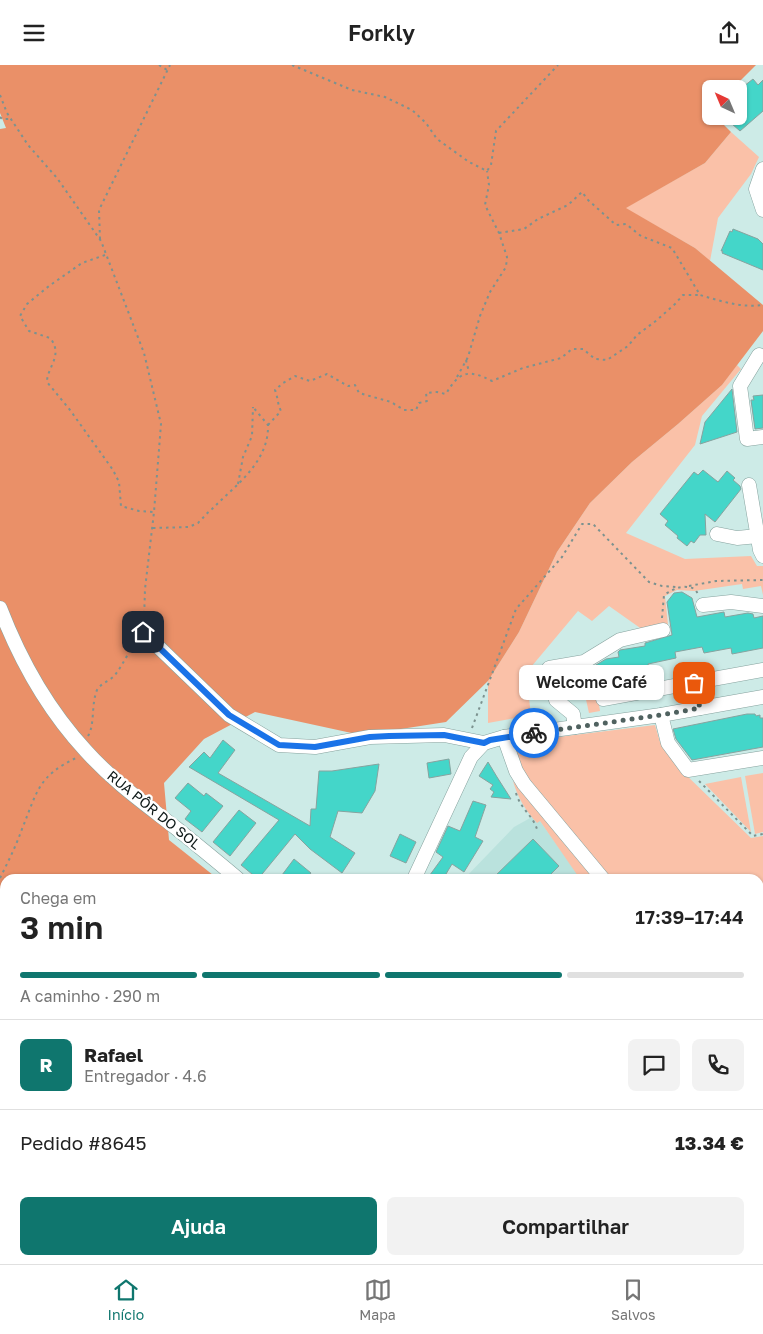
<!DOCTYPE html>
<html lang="pt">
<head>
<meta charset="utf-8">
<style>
	body { margin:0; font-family:"Golos Text",sans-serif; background:#f2f2f2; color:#222; height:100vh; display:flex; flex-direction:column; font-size:19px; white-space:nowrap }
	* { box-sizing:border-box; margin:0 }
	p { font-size:16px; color:#767676 }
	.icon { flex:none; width:28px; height:28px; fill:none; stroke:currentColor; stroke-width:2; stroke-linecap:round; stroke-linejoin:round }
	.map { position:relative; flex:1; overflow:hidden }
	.side { position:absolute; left:0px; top:809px; width:764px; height:391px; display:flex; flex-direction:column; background:#fff; border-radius:15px 15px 0 0; box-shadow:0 1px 4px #0004 }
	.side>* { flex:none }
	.needle { width:32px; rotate:316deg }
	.fabs { position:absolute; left:702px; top:15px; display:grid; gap:10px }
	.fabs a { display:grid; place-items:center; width:45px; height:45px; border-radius:8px; background:#fff; box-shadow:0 1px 4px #0004; font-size:25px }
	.pin { position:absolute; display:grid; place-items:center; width:42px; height:42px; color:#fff; margin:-21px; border-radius:10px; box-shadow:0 2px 8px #0006 }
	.courier { position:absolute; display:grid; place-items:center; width:50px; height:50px; margin:-25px; border:4px solid #1a73e8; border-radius:50%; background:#fff; color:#222; box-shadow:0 1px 6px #0007 }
	.bubble { position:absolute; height:35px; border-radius:8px; background:#fff; box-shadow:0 1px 4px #0004; font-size:16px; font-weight:600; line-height:35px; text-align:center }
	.head em { font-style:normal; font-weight:600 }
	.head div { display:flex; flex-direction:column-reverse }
	.head { display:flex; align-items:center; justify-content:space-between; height:85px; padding:0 20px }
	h1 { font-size:32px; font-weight:600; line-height:38px }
	.bar { display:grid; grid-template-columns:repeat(4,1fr); gap:8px 5px; align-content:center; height:60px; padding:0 20px }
	.bar i { height:6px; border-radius:4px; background:#e0e0e0 }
	.bar .on { background:#0f766e }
	.bar p { grid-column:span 4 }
	.line { display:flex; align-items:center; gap:12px; padding:0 20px; border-top:1px solid #e0e0e0 }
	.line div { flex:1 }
	.round { display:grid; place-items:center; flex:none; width:52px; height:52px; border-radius:8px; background:#f2f2f2 }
	.cta { display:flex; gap:10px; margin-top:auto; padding:10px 20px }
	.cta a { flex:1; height:58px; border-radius:8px; background:#0f766e; color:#fff; font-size:20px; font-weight:600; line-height:58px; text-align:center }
	.cta a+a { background:#f2f2f2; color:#222 }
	header { display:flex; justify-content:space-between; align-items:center; height:65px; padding:0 20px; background:#fff; font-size:22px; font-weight:600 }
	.dock { display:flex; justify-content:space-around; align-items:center; height:70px; border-top:1px solid #e0e0e0; background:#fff; font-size:14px; color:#767676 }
	.dock a { display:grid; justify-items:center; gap:2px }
	.dock .on { color:#0f766e }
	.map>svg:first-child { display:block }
</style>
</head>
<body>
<header><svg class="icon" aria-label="menu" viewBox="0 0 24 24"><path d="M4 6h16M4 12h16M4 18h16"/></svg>Forkly<svg class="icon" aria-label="share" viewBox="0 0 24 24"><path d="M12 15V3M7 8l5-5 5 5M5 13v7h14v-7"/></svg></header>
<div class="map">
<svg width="763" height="1199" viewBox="0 0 763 1199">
	<rect width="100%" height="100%" fill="#cdebe7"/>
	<polygon fill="#bae2dd" points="532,752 540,756 581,814 464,814 514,762"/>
	<g fill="#fac1a8">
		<polygon points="731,67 759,92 751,109 718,153 710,196 695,183 625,143 705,98"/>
		<polygon points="737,300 741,304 702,351 695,380 626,468 685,494 751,491 757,501 763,501 763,530 761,521 743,524 742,519 694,526 677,525 665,531 668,560 643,565 609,541 592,556 578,546 526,608 531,650 488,658 488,616 519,567 557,487 590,438 632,397 678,359 722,320"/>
		<polygon points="597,628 600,646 589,648 585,630"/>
		<path d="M 655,660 L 660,677 L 682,706 L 751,773 L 763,771 L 763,1006 L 759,999 L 759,814 L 607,814 L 523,712 L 515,696 C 517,689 515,683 518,677 Z"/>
		<polygon points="763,708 763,767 755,769 745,711"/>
		<polygon points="741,712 751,767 705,719"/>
		<path d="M 513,716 L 594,814 L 580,814 L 540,756 L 537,758 C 525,745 518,733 513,716 Z"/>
		<polygon points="5,914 5,1038 0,1034 0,916"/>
		<polygon points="763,1088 763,1150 759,1153 759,1092"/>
		<polygon points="0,1134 5,1141 5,1171 0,1169"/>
		<polygon points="759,1180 763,1185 763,1199 576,1199 572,1195 759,1195"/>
		<polygon points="94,1195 493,1195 496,1198 495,1199 108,1199"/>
	</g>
	<g fill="#ea9068">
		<polygon points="0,0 756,0 732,24 711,24 711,44 710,46 711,51 715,51 731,67 705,98 626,143 695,183 763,240 763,266 722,320 678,359 632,397 590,438 557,487 519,567 488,616 446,657 388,666 370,672 255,647 204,674 164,718 169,775 218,814 5,814 5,914 0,916 0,64 6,63 0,48"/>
		<polygon points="493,1195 572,1195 576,1199 495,1199 496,1197"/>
	</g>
	<g fill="#44d6c9" stroke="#87a39f">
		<polygon points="753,14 758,20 763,15 763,46 740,66 723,51 739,51 739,25"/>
		<polygon points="733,164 758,174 763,179 763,205 722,188 723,186 721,186 730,166 732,167"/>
		<polygon points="732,324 737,367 700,379 705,357"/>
		<polygon points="763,330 763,363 755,364 751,335 754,335 753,331"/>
		<polygon points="703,405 718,417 727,406 735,413 733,415 740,421 741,424 715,457 705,449 706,470 700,470 694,478 691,476 687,481 677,473 678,471 665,460 668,456 660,449 694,407 698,410"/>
		<polygon points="682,527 692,533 697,552 724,547 725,552 748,548 753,549 754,553 763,551 763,583 732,589 731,583 704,588 702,582 675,587 676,593 648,599 649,604 622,609 623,615 595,620 596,626 567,631 563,609 586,606 606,594 619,592 618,587 620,585 645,581 645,578 672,570 667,537 674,528"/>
		<polygon points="747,649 755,649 756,651 760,650 760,653 763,653 763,682 692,695 676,674 673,664"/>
		<polygon points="223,675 235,685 218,708 310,761 311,744 316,744 319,706 332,706 379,699 375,726 362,748 338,746 330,772 355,788 342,808 310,784 295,769 258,814 241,800 279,755 189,702 204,687 210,693"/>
		<polygon points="449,694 451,709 429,713 427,698"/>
		<polygon points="488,697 497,712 511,734 491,732 494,727 490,724 493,720 479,711"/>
		<polygon points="188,718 204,731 206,728 223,741 202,767 185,754 191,746 175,733"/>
		<polygon points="473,736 486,740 475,772 483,776 464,807 452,799 443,814 427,814 443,792 436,787 448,761 460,766"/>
		<polygon points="239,745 256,758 230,791 213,777"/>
		<polygon points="400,769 416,777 406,798 390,791"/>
		<polygon points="533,774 559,801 546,814 492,814"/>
		<polygon points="294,794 311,808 306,814 279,814"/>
	</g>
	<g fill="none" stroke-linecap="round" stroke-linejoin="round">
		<g stroke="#86a29e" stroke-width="15">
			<g id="minor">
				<polyline points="763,104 756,124 763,145"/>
				<polyline points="759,290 740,321 747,374 763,372"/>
				<polyline points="749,420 760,485 763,491"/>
				<polyline points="717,469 737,473 758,471"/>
				<polyline points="703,540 731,537 763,541"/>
				<path d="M 0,543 C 20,595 48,645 86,686 C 114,717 144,738 176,763 C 197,780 218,797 238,814"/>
				<polyline points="143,567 229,650 279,680 315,682 370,672 444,670 484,678"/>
				<polyline points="695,618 700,643"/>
				<polyline points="603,634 763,605"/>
				<polyline points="661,650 668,678 688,705 763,693"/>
				<polyline points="575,662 573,649 556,635 549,603 584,597 620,575 663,565"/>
				<polyline points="504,672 516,706 524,719 603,814"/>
				<polyline points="414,814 471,692 484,678 504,672 661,650 763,632"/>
				<polyline points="759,1005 763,1011"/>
				<polyline points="759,1026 763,1021"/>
				<polyline points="0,1052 5,1056"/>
				<polyline points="759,1052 763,1056"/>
			</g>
		</g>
		<g stroke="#276e67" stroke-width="21">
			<g id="highway">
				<polyline points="0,1187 5,1188"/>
				<polyline points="30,1195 45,1199"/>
			</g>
		</g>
		<g stroke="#7c928f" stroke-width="2" stroke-dasharray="2.5 4" stroke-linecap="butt">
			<polyline points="159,0 167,5"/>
			<polyline points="292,0 352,25 385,32 412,45 426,58 437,74 469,97 487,106 491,100 496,66 558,0"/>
			<polyline points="0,30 7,48 28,80 57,113 101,176 144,288 161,359 154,447 145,524 144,555"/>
			<polyline points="0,52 2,54 12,54"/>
			<path d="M 499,168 L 524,164 L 538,154 L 568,140 L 582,127 L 588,135 L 616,160 L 626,159 L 641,171 L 672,183 L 700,230 C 721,236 741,243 763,240"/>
			<polyline points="100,174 99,145 170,0"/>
			<path d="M 105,190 L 82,198 L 49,221 L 27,239 L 20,251 L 29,266 L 50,273 C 64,290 47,302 47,317 L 70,345 L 113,405 L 119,417 L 121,441 L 139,446 L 154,447"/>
			<polyline points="466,295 469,307"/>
			<polyline points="457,312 468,292 480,251 490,227 506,202 507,192 499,168 485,140 489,120 487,106"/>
			<path d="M 268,360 L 281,346 C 277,338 278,332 275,325 L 283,318 L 295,311 L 310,316 L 327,309 L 348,321 L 355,320 L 359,328 L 391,337 L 404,345 L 416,345 L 419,338 L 427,336 L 426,328 L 437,327 L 446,329 C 459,306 469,304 492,316 L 523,303 L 561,293 L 572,284 L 583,284 L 595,294 L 607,295 L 628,281 L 637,270 L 657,255 L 675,239 L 683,230 L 700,230"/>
			<polyline points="238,419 243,392 252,371 253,342"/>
			<path d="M 153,463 L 189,462 L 198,458 C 203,453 207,448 212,444 C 236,420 269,397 268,360 L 253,342"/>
			<polyline points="689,521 716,516 763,515"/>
			<path d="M 662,553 L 664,530 C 675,523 683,519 695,524 L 698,529"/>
			<polyline points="472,663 516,544 562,492 582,459 593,459 649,517 662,521 677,522"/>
			<path d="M 88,671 C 95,660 91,639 97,625 C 101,618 110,616 115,610 C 123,600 128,587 136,577"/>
			<polyline points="699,716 753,771 763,769"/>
			<path d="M 516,728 C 520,743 533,751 537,764"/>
			<path d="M 0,813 C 8,797 16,781 22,764 C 37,727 38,711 76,693"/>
			<polyline points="272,1195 276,1199"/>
			<polyline points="375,1195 378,1198 380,1197 385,1199"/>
			<polyline points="390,1195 395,1199"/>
			<polyline points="489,1195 493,1199"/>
			<polyline points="292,1199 295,1195"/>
			<polyline points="400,1199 402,1195"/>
			<polyline points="448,1199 451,1195"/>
		</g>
		<use href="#minor" stroke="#fff" stroke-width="14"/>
		<use href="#highway" stroke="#359c92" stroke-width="20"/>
	</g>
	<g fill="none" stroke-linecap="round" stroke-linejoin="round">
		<polyline stroke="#506260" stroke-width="5" stroke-dasharray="0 9" points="534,668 661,650 700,643 694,618"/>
		<polyline stroke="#1a73e8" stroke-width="6" points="143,567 229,650 279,680 315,682 370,672 389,671 444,670 484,678 490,675 534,668"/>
	</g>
	<g text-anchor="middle" stroke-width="4.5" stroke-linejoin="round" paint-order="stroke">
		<g font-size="14" fill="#0d1817" stroke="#fff">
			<text transform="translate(154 745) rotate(39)" y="5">RUA PÔR DO SOL</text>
		</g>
	</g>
</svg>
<div class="fabs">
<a><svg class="needle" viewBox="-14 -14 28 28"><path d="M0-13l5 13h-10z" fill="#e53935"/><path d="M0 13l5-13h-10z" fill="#767676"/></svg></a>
</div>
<div class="pin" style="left:694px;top:618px;background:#ea580c"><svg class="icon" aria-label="bag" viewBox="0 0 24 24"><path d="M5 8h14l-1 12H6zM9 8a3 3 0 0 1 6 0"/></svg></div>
<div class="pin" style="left:143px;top:567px;background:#1f2937"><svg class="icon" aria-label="home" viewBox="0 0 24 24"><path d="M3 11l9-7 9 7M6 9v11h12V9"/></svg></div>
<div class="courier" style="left:534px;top:668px"><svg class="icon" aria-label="bike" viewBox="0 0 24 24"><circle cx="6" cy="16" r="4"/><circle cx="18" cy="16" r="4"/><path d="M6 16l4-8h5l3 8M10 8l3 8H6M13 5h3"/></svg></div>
<div class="bubble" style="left:519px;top:600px;width:145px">Welcome Café</div>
<section class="side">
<div class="head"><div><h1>3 min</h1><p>Chega em</p></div><em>17:39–17:44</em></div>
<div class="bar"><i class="on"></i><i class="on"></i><i class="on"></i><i></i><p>A caminho · 290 m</p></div>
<div class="line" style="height:90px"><b class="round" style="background:#0f766e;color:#fff">R</b><div><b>Rafael</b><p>Entregador · 4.6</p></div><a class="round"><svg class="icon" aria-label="chat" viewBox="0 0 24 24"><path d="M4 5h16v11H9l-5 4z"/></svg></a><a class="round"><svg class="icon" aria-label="phone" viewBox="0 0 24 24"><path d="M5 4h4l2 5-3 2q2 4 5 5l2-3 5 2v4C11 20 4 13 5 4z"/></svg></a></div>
<div class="line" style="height:65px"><div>Pedido #8645</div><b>13.34 €</b></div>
<div class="cta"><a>Ajuda</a><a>Compartilhar</a></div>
</section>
</div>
<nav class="dock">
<a class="on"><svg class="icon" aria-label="home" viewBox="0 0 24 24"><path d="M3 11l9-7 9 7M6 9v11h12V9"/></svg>Início</a>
<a><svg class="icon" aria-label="map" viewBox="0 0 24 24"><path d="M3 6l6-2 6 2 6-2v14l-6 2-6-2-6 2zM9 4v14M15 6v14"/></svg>Mapa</a>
<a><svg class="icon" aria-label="saved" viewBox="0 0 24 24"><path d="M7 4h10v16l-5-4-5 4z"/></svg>Salvos</a>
</nav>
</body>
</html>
